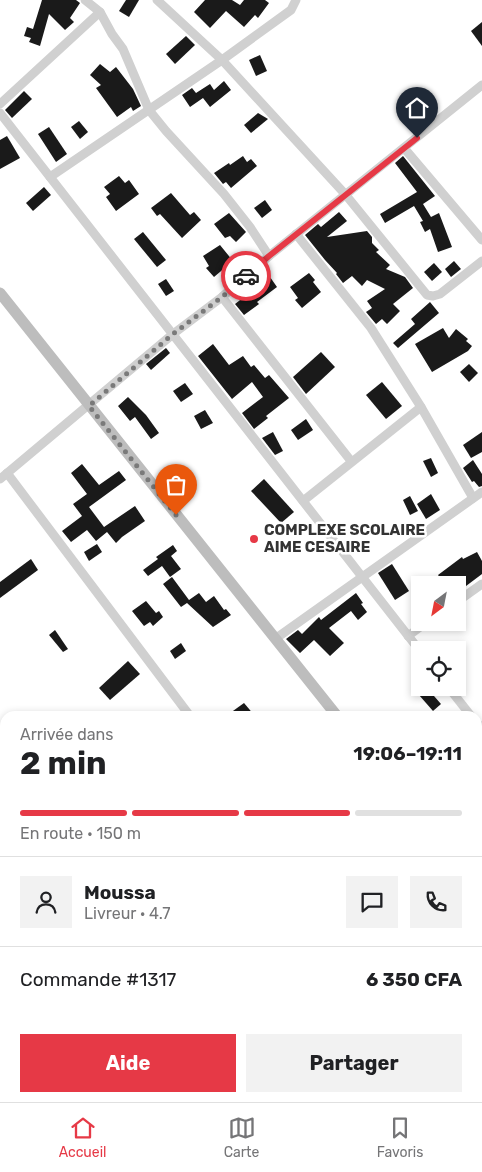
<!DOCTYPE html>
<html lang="fr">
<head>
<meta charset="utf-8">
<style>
	body { margin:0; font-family:Rubik,sans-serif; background:#f2f2f2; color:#202124; height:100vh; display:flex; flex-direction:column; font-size:19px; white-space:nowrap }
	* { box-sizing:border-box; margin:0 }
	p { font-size:16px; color:#757577 }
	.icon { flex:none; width:28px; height:28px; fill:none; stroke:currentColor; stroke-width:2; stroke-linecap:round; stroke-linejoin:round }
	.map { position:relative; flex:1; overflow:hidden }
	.details { position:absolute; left:0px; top:711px; width:482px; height:391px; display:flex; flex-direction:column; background:#fff; border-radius:15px 15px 0 0; box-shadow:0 2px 8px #0003 }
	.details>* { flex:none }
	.needle { width:32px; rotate:212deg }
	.fabs { position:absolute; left:411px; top:576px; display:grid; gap:10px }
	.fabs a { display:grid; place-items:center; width:55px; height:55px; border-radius:0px; background:#fff; box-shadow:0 2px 8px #0003; font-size:25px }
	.pin { position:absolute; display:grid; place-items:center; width:42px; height:42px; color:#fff; margin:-51px -21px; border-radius:50% 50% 50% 0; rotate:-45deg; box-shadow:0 0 5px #0007 }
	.pin .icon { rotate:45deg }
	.courier { position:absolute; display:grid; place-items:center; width:50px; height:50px; margin:-25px; border:4px solid #e63946; border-radius:50%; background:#fff; color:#222; box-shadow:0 1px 6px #0007 }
	.summary em { font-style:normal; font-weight:700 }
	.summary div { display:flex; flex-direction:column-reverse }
	.summary { display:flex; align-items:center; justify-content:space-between; height:85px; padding:0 20px }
	h1 { font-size:32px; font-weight:700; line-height:38px }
	.bar { display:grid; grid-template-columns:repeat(4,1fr); gap:8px 5px; align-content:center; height:60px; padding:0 20px }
	.bar i { height:6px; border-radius:4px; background:#e0e0e0 }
	.bar .active { background:#e63946 }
	.bar p { grid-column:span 4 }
	.line { display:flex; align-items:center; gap:12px; padding:0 20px; border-top:1px solid #e0e0e0 }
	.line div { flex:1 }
	.round { display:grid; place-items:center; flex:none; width:52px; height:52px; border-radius:0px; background:#f2f2f2 }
	.button { display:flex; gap:10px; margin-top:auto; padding:10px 20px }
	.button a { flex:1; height:58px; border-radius:0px; background:#e63946; color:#fff; font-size:20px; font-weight:700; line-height:58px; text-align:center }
	.button a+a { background:#f2f2f2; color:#202124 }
	.dock { display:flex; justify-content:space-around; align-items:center; height:70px; border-top:1px solid #e0e0e0; background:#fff; font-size:14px; color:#757577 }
	.dock a { display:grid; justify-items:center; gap:2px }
	.dock .active { color:#e63946 }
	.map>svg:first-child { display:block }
</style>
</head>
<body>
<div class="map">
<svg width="482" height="1102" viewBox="0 0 482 1102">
	<rect width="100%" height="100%" fill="#fff"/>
	<g fill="#1a1a1a">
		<polygon points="42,0 76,0 80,3 70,18 74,22 65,30 49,14 40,46 29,42 31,38 24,36 27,27 33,29"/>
		<polygon points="126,0 139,0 129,17 119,11"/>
		<polygon points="205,0 232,0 240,5 244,0 265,0 269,3 258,18 255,15 244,27 226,11 210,28 194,12"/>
		<polygon points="482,22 482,46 471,31"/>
		<polygon points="186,36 195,45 175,64 166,54"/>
		<polygon points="260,55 267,71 256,76 249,60"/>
		<polygon points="100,64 110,72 116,67 133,89 141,106 133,111 131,107 117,117 96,88 101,85 90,75"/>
		<polygon points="224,81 231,90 210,107 203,98 190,107 182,95 192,88 196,93 210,84 214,90"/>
		<polygon points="24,91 32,99 12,118 5,110"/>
		<polygon points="258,113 268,119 251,133 244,125"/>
		<polygon points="79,121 88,132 80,139 71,127"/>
		<polygon points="49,127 67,154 56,162 38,134"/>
		<polygon points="7,136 20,158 0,169 0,140"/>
		<polygon points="243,156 247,162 251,159 257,166 231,188 226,182 223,184 214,173 229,163 230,165"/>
		<polygon points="403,156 435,196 423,204 431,217 439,213 452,247 438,252 430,229 425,232 420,222 423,221 414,206 385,223 380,214 417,192 395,163"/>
		<polygon points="119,176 125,183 129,180 139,194 116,211 106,197 110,194 104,187"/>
		<polygon points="44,187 51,195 33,211 26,203"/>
		<polygon points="171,193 190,215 194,212 201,220 182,238 160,214 157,216 151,208"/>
		<polygon points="265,200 272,210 262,218 254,208"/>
		<polygon points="339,212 347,221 327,237 367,231 372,237 372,243 379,250 376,252 390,265 386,269 405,277 413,288 393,304 400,311 387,324 382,319 376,324 366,312 372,308 367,301 385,289 367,280 362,286 352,276 343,283 336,274 337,273 325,260 305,235 318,224 321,227"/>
		<polygon points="229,213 246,232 236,242 230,236 225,238 214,224"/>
		<polygon points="143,232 166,260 157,267 134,239"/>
		<polygon points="220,245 233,261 214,277 206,268 209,266 203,256"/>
		<polygon points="454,261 461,269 451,277 445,269"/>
		<polygon points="434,263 442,272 432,281 424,272"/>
		<polygon points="309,273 315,280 313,282 321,292 302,308 295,300 298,298 290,287"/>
		<polygon points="270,277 277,287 257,302 259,304 244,315 235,304"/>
		<polygon points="166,279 174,291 166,296 158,284"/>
		<polygon points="430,302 439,313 398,348 393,343 415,324 411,319"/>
		<polygon points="443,328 449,338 456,329 468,339 466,341 472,346 468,351 432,372 415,344"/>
		<polygon points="213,344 229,365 243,356 251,367 254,365 265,378 269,375 289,398 266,416 268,418 254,429 242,413 263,397 252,382 232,399 198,356"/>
		<polygon points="166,348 170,353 151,370 146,364"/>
		<polygon points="321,352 335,367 306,394 293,377"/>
		<polygon points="469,364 478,373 469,382 460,372"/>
		<polygon points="382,382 402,406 386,419 366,395"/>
		<polygon points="185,383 193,394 181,402 173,391"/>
		<polygon points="128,397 146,415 159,433 151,439 135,417 130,421 118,406"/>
		<polygon points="205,410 213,423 201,429 194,416"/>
		<polygon points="306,419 313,430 298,440 291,430"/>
		<polygon points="273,432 283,451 275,455 262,438"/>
		<polygon points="482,432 482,452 471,458 463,445"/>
		<polygon points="431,458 438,473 431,477 423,461"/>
		<polygon points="473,460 482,474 482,486 479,487 474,481 472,482 463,468"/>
		<polygon points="82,464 99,485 119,471 126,480 89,507 104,527 135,506 145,521 122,537 116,543 107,532 96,541 87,530 71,542 62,531 82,516 73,504 87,494 71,473"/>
		<polygon points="264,479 294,512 281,523 251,491"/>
		<polygon points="431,494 440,510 426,519 417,504"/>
		<polygon points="410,496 418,511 410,515 403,500"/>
		<polygon points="97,544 102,552 89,561 84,552"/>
		<polygon points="173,545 177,551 171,556 181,569 170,577 162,566 148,576 143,570 158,559 156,557"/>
		<polygon points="477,552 482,561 482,574 458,592 458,585 445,585 438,575 462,557 463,559"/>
		<polygon points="31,559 38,570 0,598 0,582"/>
		<polygon points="392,564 409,591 395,600 378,573"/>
		<polygon points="172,577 189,600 199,593 206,602 214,596 224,610 226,609 231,615 213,627 187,603 181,607 163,584"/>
		<polygon points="356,593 363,603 361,604 367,612 358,620 351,611 329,628 344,643 330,656 314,640 300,653 286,639 298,630 302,634 319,617 321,620"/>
		<polygon points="146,601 156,613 159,611 163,617 153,626 150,622 144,626 132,611"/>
		<polygon points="55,630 68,649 63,652 49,635"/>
		<polygon points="181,643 186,651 175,659 170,651"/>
		<polygon points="128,661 140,674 110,700 99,688"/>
		<polygon points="427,688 441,704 433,711 419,695"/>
		<polygon points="244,703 255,716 226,716"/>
	</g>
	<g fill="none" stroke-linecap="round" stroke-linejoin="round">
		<g stroke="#d0d0d0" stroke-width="9">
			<polyline points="85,0 100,12 112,34 123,49 149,110 166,131 224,194 250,227 269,256"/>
			<polyline points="157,0 222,60 345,194 427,295 433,296 440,294 482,261"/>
			<polyline points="0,104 100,12"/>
			<polyline points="0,113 420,651"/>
			<polyline points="404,148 482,240"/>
			<polyline points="50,177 222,60 291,10 296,0"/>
			<polyline points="296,234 371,328 421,407 473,498"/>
			<polyline points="222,297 351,461"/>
			<polyline points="7,473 190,716"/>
			<polyline points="0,479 173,334 222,297 269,256 482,85"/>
			<polyline points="303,501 421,407"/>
			<polyline points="458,601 482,584"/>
			<polyline points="408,636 427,622"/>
			<polyline points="275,639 482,492"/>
			<polyline points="449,688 471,716"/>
			<polyline points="478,724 482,730"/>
			<polyline points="0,808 5,815"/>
			<polyline points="478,875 482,872"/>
			<polyline points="0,960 5,966"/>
			<polyline points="109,1098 112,1102"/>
			<polyline points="205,1102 211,1098"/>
		</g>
		<g stroke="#bdbdbd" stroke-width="11">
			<polyline points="0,293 337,716"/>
			<polyline points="478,893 482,898"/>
		</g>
	</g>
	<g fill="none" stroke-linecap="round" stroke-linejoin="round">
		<polyline stroke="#7a7a7a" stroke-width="5" stroke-dasharray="0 9" points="176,515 89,406 173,334 222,297 246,276"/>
		<polyline stroke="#e63946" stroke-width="6" points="246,276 269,256 417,138"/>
	</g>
	<circle fill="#e63946" stroke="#fff" stroke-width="2" cx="254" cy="539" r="5"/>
	<g text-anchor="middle" stroke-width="5" stroke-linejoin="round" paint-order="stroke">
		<g font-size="15" font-weight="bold" fill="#333" stroke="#fff" text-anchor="start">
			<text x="264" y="535">COMPLEXE SCOLAIRE<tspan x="264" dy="17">AIME CESAIRE</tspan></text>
		</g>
	</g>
</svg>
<div class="fabs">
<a><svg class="needle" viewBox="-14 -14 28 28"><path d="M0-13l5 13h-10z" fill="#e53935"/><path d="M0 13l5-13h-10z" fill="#757577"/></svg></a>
<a><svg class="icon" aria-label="locate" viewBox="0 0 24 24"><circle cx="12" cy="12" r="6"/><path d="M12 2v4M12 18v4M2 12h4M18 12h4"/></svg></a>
</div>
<div class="pin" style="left:176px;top:515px;background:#ea580c"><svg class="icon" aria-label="bag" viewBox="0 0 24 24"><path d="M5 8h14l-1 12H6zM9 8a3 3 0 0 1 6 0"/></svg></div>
<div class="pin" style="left:417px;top:138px;background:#1f2937"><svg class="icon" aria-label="home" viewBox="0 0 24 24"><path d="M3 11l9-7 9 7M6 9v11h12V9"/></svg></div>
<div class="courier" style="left:246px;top:276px"><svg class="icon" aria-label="car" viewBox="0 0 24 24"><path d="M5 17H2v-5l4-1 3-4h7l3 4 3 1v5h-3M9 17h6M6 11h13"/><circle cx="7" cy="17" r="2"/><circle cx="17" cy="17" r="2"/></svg></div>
<section class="details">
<div class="summary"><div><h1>2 min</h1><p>Arrivée dans</p></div><em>19:06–19:11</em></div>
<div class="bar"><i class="active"></i><i class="active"></i><i class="active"></i><i></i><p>En route · 150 m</p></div>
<div class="line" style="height:90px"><a class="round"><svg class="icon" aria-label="person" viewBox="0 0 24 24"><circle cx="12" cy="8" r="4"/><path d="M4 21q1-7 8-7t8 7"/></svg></a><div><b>Moussa</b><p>Livreur · 4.7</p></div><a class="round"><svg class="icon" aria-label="chat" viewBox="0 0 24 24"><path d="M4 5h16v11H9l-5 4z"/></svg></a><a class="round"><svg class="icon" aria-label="phone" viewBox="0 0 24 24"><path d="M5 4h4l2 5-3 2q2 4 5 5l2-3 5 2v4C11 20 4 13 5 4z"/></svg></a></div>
<div class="line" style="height:65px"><div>Commande #1317</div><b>6 350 CFA</b></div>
<div class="button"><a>Aide</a><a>Partager</a></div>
</section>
</div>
<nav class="dock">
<a class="active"><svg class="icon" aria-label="home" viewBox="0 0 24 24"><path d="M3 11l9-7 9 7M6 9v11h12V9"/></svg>Accueil</a>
<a><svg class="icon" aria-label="map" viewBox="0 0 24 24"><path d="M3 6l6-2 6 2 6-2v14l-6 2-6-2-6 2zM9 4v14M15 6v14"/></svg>Carte</a>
<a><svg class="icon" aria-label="saved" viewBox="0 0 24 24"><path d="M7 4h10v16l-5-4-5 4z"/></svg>Favoris</a>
</nav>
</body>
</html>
